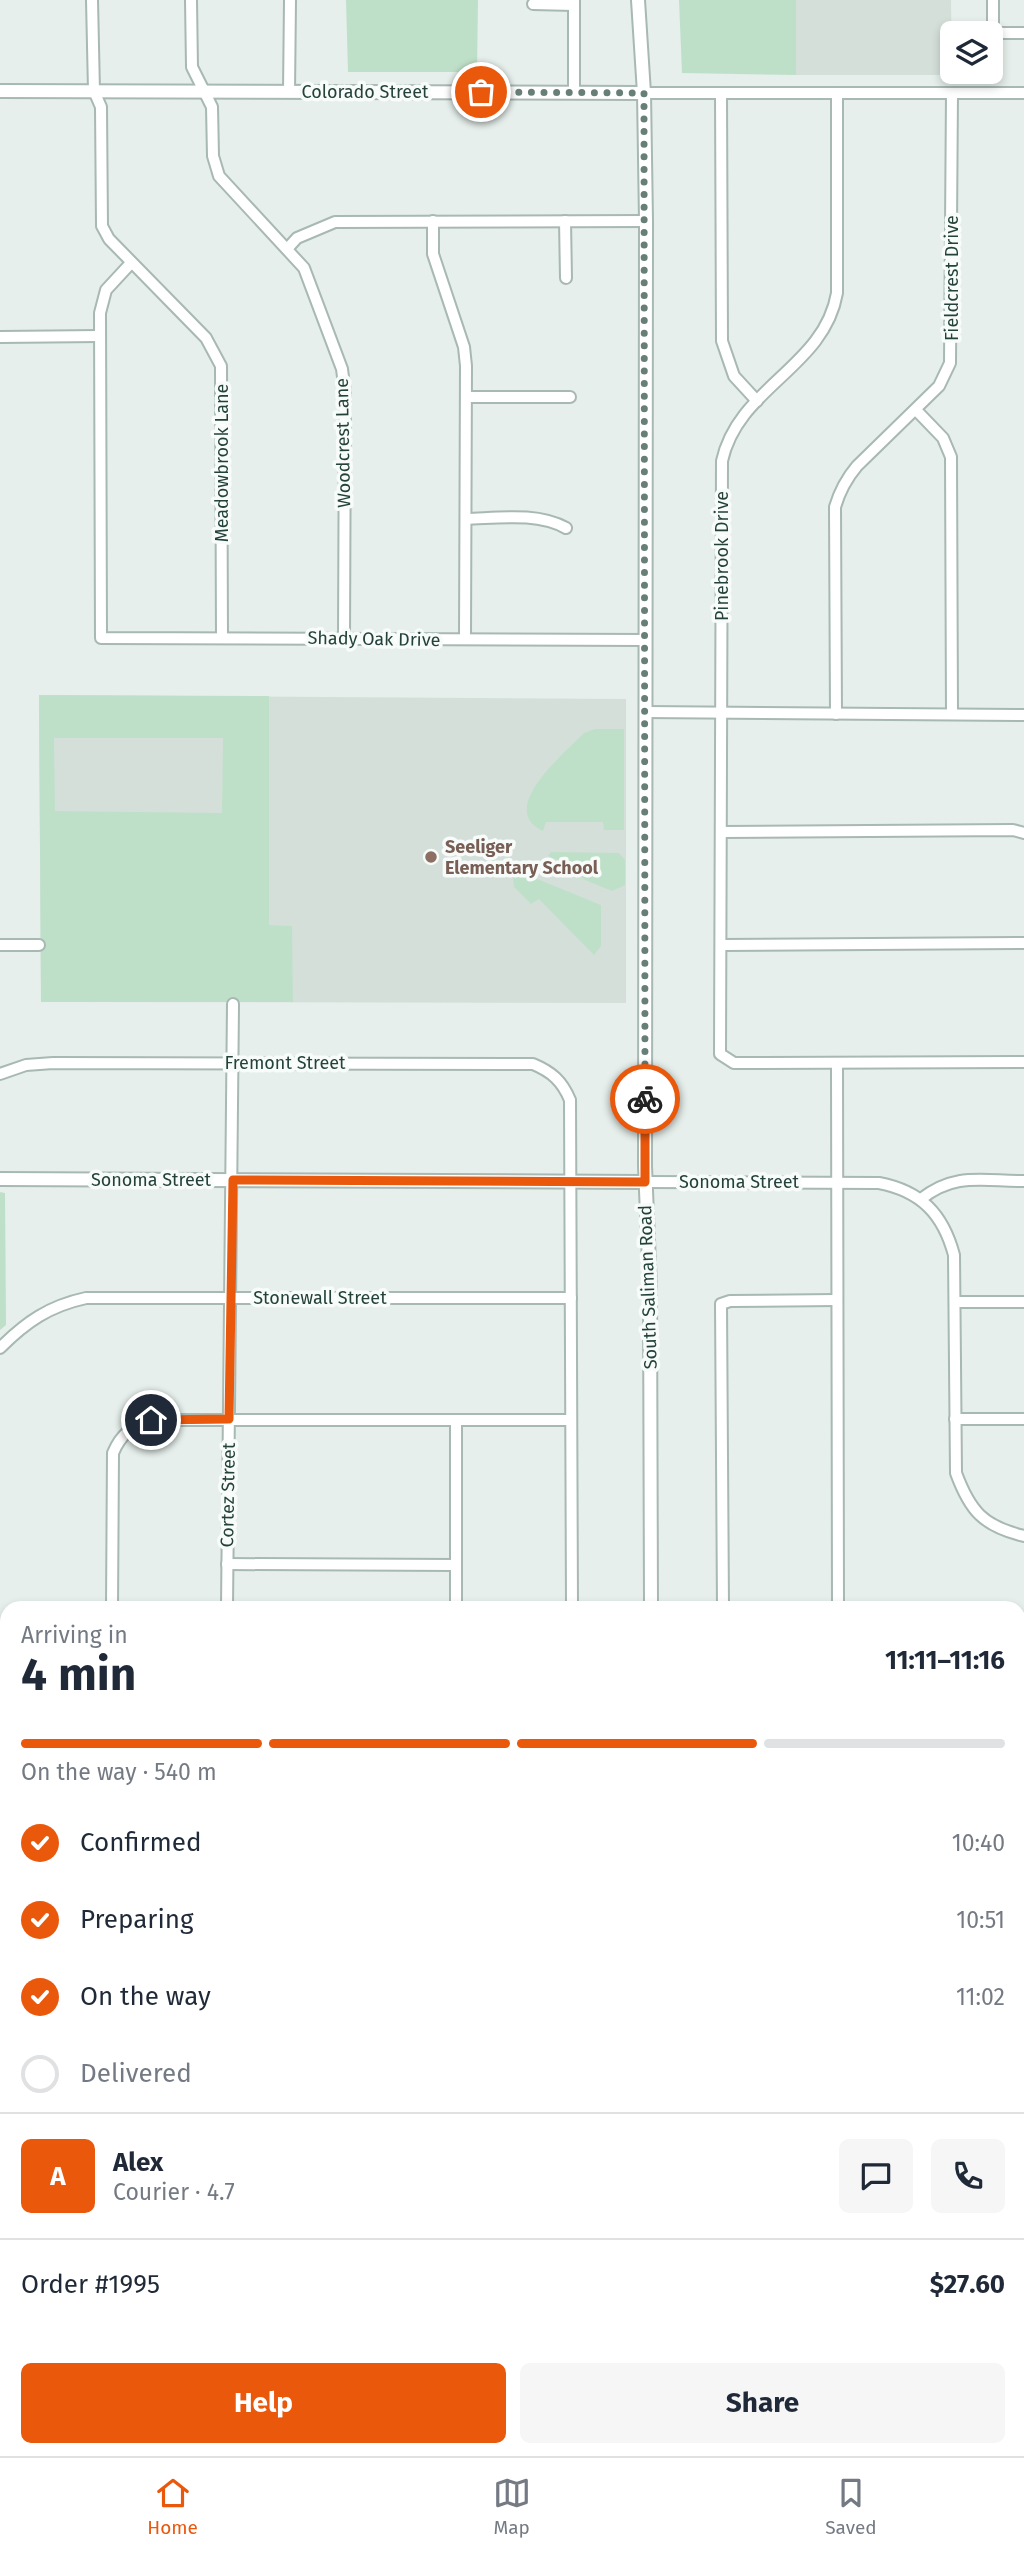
<!DOCTYPE html>
<html lang="en">
<head>
<meta charset="utf-8">
<style>
	body { margin:0; font-family:"Fira Sans",sans-serif; background:#f6f6f7; color:#1f2937; height:100vh; display:flex; flex-direction:column; font-size:26px; white-space:nowrap }
	* { box-sizing:border-box; margin:0 }
	p { font-size:23px; color:#747a83 }
	.icon { flex:none; width:38px; height:38px; fill:none; stroke:currentColor; stroke-width:2; stroke-linecap:round; stroke-linejoin:round }
	.map { position:relative; flex:1; overflow:hidden }
	.side { position:absolute; left:0px; top:1601px; width:1026px; height:856px; display:flex; flex-direction:column; background:#fff; border-radius:21px 21px 0 0; box-shadow:0 4px 10px #0003 }
	.side>* { flex:none }
	.fabs { position:absolute; left:940px; top:21px; display:grid; gap:14px }
	.fabs a { display:grid; place-items:center; width:63px; height:63px; border-radius:10px; background:#fff; box-shadow:0 4px 10px #0003; font-size:35px }
	.pin { position:absolute; display:grid; place-items:center; width:60px; height:60px; color:#fff; margin:-30px; border:4px solid #fff; border-radius:50%; box-shadow:0 2px 7px #0007 }
	.courier { position:absolute; display:grid; place-items:center; width:70px; height:70px; margin:-35px; border:5px solid #ea580c; border-radius:50%; background:#fff; color:#222; box-shadow:0 2px 9px #0007 }
	.summary em { font-style:normal; font-weight:700 }
	.summary div { display:flex; flex-direction:column-reverse }
	.summary { display:flex; align-items:center; justify-content:space-between; height:119px; padding:0 21px }
	h1 { font-size:46px; font-weight:700; line-height:52px }
	.bar { display:grid; grid-template-columns:repeat(4,1fr); gap:10px 7px; align-content:center; height:84px; padding:0 21px }
	.bar i { height:9px; border-radius:5px; background:#e0e1e3 }
	.bar .on { background:#ea580c }
	.bar p { grid-column:span 4 }
	.line { display:flex; align-items:center; gap:18px; padding:0 21px; border-top:2px solid #e0e1e3 }
	.line div { flex:1 }
	.round { display:grid; place-items:center; flex:none; width:74px; height:74px; border-radius:10px; background:#f6f6f7 }
	ol { padding:0 21px; list-style:none }
	li { display:flex; align-items:center; gap:21px; height:77px }
	li p { margin-inline-start:auto }
	li .icon { padding:7px; border-radius:50%; background:#ea580c; color:#fff; stroke-width:4 }
	li:last-child { color:#747a83 }
	li i { width:38px; height:38px; border:4px solid #e0e1e3; border-radius:50% }
	.button { display:flex; gap:14px; margin-top:auto; padding:14px 21px }
	.button a { flex:1; height:80px; border-radius:10px; background:#ea580c; color:#fff; font-size:28px; font-weight:700; line-height:80px; text-align:center }
	.button a+a { background:#f6f6f7; color:#1f2937 }
	.tabs { display:flex; justify-content:space-around; align-items:center; height:98px; border-top:2px solid #e0e1e3; background:#fff; font-size:19px; color:#747a83 }
	.tabs a { display:grid; justify-items:center; gap:4px }
	.tabs .on { color:#ea580c }
	.map>svg:first-child { display:block }
</style>
</head>
<body>
<div class="map">
<svg width="1024" height="2456" viewBox="0 0 1024 2456">
	<rect width="100%" height="100%" fill="#e6efeb"/>
	<g fill="#d4dfda">
		<polygon points="796,0 951,0 952,75 796,75"/>
		<polygon points="39,695 626,699 626,1003 41,1002"/>
	</g>
	<g fill="#bfe0c8" fill-rule="evenodd">
		<polygon points="346,0 478,0 477,72 348,72"/>
		<polygon points="679,0 796,0 796,75 682,73"/>
		<path d="M 39,695 L 269,696 L 269,925 L 292,926 L 293,1002 L 41,1002 ZM 54,738 L 223,738 L 222,813 L 55,811 Z"/>
		<path d="M 595,729 L 624,729 L 624,830 L 604,830 L 603,822 L 546,822 L 543,831 C 495,809 567,751 584,733 Z"/>
		<polygon points="551,852 619,853 625,860 625,885 612,891 585,880 566,863 548,856"/>
		<polygon points="525,874 601,905 601,946 594,955 539,899 531,904 514,887 513,878"/>
		<polygon points="0,1192 5,1193 6,1325 0,1330"/>
	</g>
	<g fill="none" stroke-linecap="round" stroke-linejoin="round">
		<g stroke="#a8b8b2" stroke-width="14">
			<g id="minor">
				<polyline points="92,0 94,91 101,107 102,226 109,239 206,338 221,366 222,638"/>
				<polyline points="191,0 192,67 212,107 213,156 219,176 304,268 342,369 345,393 344,639"/>
				<polyline points="574,0 574,92"/>
				<polyline points="993,0 993,56"/>
				<polyline points="533,4 574,5"/>
				<polyline points="993,33 1024,33"/>
				<polyline points="289,92 290,0"/>
				<polyline points="644,93 1024,93"/>
				<polyline points="721,93 722,341 734,376 757,401"/>
				<path d="M 837,93 L 837,293 C 824,368 738,387 722,461 L 720,1054 L 734,1063 L 1024,1062"/>
				<polyline points="433,221 433,254 464,347 466,366 465,639"/>
				<polyline points="565,221 566,278"/>
				<polyline points="287,249 297,238 335,222 646,221"/>
				<polyline points="131,263 106,290 100,313 101,638 646,640"/>
				<polyline points="0,337 100,336"/>
				<polyline points="466,397 570,397"/>
				<polyline points="916,410 943,438 951,457 952,714"/>
				<path d="M 466,519 C 499,518 537,512 566,528"/>
				<polyline points="645,712 1024,715"/>
				<path d="M 836,714 L 835,507 C 840,490 846,479 857,466 L 939,386 L 950,363 L 952,93"/>
				<polyline points="722,832 1013,830 1024,833"/>
				<polyline points="0,945 39,945"/>
				<polyline points="722,945 1024,943"/>
				<polyline points="837,1063 838,1608"/>
				<path d="M 0,1074 L 26,1065 L 53,1063 L 533,1064 C 552,1072 562,1081 570,1100 L 572,1608"/>
				<path d="M 645,1182 L 879,1183 C 921,1191 943,1214 954,1255 L 956,1473 C 970,1511 983,1526 1024,1536"/>
				<path d="M 921,1199 C 955,1172 982,1181 1024,1181"/>
				<polyline points="955,1302 1024,1302"/>
				<path d="M 0,1348 C 26,1322 49,1306 86,1298 L 571,1298"/>
				<polyline points="955,1419 1024,1419"/>
				<polyline points="456,1420 456,1608"/>
				<polyline points="227,1564 456,1565"/>
				<path d="M 112,1608 L 113,1453 C 121,1434 132,1426 151,1420 L 571,1420"/>
				<polyline points="227,1608 233,1004"/>
				<polyline points="723,1608 721,1304 730,1301 837,1300"/>
				<polyline points="1018,1622 1024,1622"/>
				<polyline points="1018,1738 1024,1738"/>
				<polyline points="0,1838 7,1838"/>
				<polyline points="1018,1854 1024,1854"/>
				<polyline points="36,2450 36,2456"/>
			</g>
		</g>
		<g stroke="#a8b8b2" stroke-width="16">
			<g id="tertiary">
				<polyline points="638,0 644,93 646,221 645,1166 650,1288 651,1608"/>
				<polyline points="0,91 644,93"/>
				<polyline points="0,1179 645,1182"/>
				<polyline points="0,2219 7,2219"/>
				<polyline points="1018,2224 1024,2224"/>
			</g>
		</g>
		<use href="#minor" stroke="#fff" stroke-width="10"/>
		<use href="#tertiary" stroke="#fff" stroke-width="12"/>
	</g>
	<g fill="none" stroke-linecap="round" stroke-linejoin="round">
		<polyline stroke="#687f78" stroke-width="7" stroke-dasharray="0 12.6" points="481,92 644,93 645,1099"/>
		<polyline stroke="#ea580c" stroke-width="9" points="151,1420 229,1419 233,1180 645,1182 645,1099"/>
	</g>
	<circle fill="#8d6e63" stroke="#f7fbf9" stroke-width="2.5" cx="431" cy="857" r="7"/>
	<g text-anchor="middle" stroke-width="7" stroke-linejoin="round" paint-order="stroke">
		<g font-size="18" fill="#24423a" stroke="#f7fbf9">
			<text x="365" y="98">Colorado Street</text>
			<text transform="translate(952 278) rotate(-90)" y="6">Fieldcrest Drive</text>
			<text transform="translate(343 443) rotate(-91)" y="6">Woodcrest Lane</text>
			<text transform="translate(222 463) rotate(-90)" y="6">Meadowbrook Lane</text>
			<text transform="translate(722 556) rotate(-90)" y="6">Pinebrook Drive</text>
			<text transform="translate(374 639) rotate(1)" y="6">Shady Oak Drive</text>
			<text x="285" y="1069">Fremont Street</text>
			<text x="151" y="1186">Sonoma Street</text>
			<text x="739" y="1188">Sonoma Street</text>
			<text transform="translate(648 1287) rotate(-92)" y="6">South Saliman Road</text>
			<text x="320" y="1304">Stonewall Street</text>
			<text transform="translate(228 1495) rotate(-89)" y="6">Cortez Street</text>
		</g>
		<g font-size="18" font-weight="bold" fill="#785e54" stroke="#f7fbf9" text-anchor="start">
			<text x="445" y="853">Seeliger<tspan x="445" dy="21">Elementary School</tspan></text>
		</g>
	</g>
</svg>
<div class="fabs">
<a><svg class="icon" aria-label="layers" viewBox="0 0 24 24"><path d="M12 4l9 5-9 5-9-5zM3 14l9 5 9-5"/></svg></a>
</div>
<div class="pin" style="left:481px;top:92px;background:#ea580c"><svg class="icon" aria-label="bag" viewBox="0 0 24 24"><path d="M5 8h14l-1 12H6zM9 8a3 3 0 0 1 6 0"/></svg></div>
<div class="pin" style="left:151px;top:1420px;background:#1f2937"><svg class="icon" aria-label="home" viewBox="0 0 24 24"><path d="M3 11l9-7 9 7M6 9v11h12V9"/></svg></div>
<div class="courier" style="left:645px;top:1099px"><svg class="icon" aria-label="bike" viewBox="0 0 24 24"><circle cx="6" cy="16" r="4"/><circle cx="18" cy="16" r="4"/><path d="M6 16l4-8h5l3 8M10 8l3 8H6M13 5h3"/></svg></div>
<section class="side">
<div class="summary"><div><h1>4 min</h1><p>Arriving in</p></div><em>11:11–11:16</em></div>
<div class="bar"><i class="on"></i><i class="on"></i><i class="on"></i><i></i><p>On the way · 540 m</p></div>
<ol>
<li><svg class="icon" aria-label="check" viewBox="0 0 24 24"><path d="M5 12l5 5 9-10"/></svg>Confirmed<p>10:40</p></li>
<li><svg class="icon" aria-label="check" viewBox="0 0 24 24"><path d="M5 12l5 5 9-10"/></svg>Preparing<p>10:51</p></li>
<li><svg class="icon" aria-label="check" viewBox="0 0 24 24"><path d="M5 12l5 5 9-10"/></svg>On the way<p>11:02</p></li>
<li><i></i>Delivered</li>
</ol>
<div class="line" style="height:126px"><b class="round" style="background:#ea580c;color:#fff">A</b><div><b>Alex</b><p>Courier · 4.7</p></div><a class="round"><svg class="icon" aria-label="chat" viewBox="0 0 24 24"><path d="M4 5h16v11H9l-5 4z"/></svg></a><a class="round"><svg class="icon" aria-label="phone" viewBox="0 0 24 24"><path d="M5 4h4l2 5-3 2q2 4 5 5l2-3 5 2v4C11 20 4 13 5 4z"/></svg></a></div>
<div class="line" style="height:91px"><div>Order #1995</div><b>$27.60</b></div>
<div class="button"><a>Help</a><a>Share</a></div>
</section>
</div>
<nav class="tabs">
<a class="on"><svg class="icon" aria-label="home" viewBox="0 0 24 24"><path d="M3 11l9-7 9 7M6 9v11h12V9"/></svg>Home</a>
<a><svg class="icon" aria-label="map" viewBox="0 0 24 24"><path d="M3 6l6-2 6 2 6-2v14l-6 2-6-2-6 2zM9 4v14M15 6v14"/></svg>Map</a>
<a><svg class="icon" aria-label="saved" viewBox="0 0 24 24"><path d="M7 4h10v16l-5-4-5 4z"/></svg>Saved</a>
</nav>
</body>
</html>
